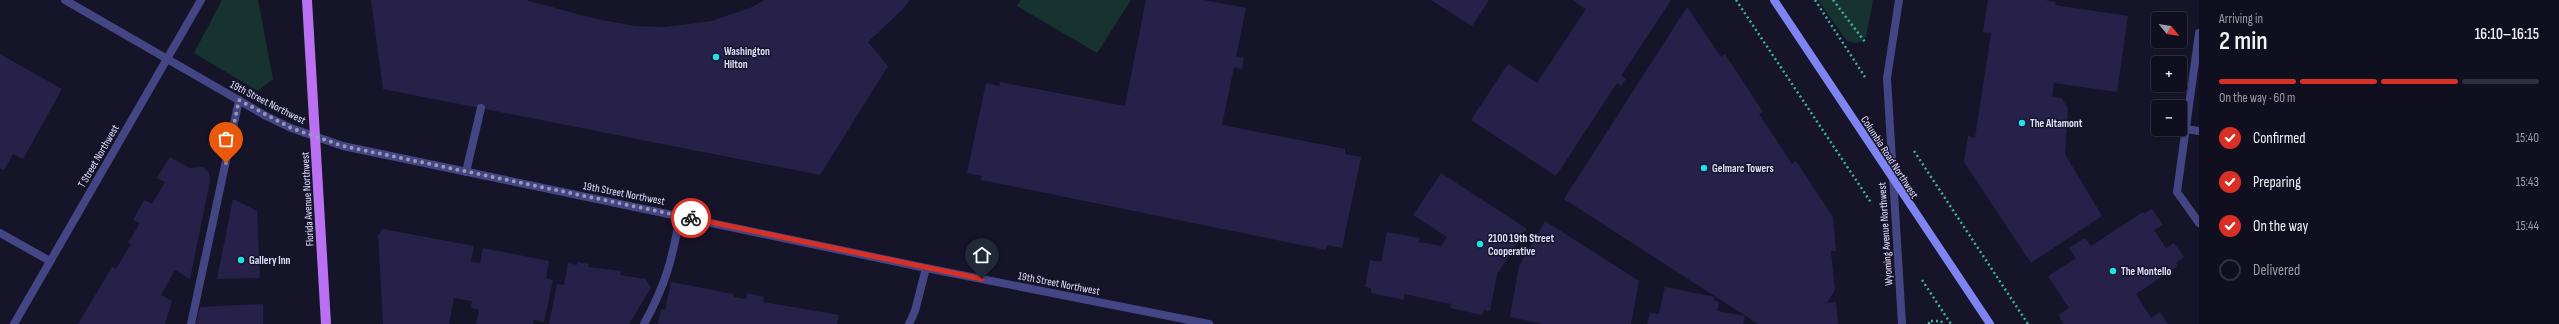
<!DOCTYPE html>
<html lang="en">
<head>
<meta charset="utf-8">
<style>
	body { margin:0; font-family:"Sofia Sans Condensed",sans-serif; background:#191828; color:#f1f3f6; height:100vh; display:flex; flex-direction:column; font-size:15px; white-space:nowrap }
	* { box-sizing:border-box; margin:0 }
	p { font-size:13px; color:#9c9ca4 }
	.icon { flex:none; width:22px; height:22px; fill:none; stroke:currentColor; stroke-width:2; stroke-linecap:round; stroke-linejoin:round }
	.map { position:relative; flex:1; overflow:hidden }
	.panel { display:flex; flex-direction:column; background:#100f1f; width:360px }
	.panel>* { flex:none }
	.needle { width:26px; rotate:120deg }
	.fabs { position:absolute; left:2151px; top:12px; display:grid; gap:8px }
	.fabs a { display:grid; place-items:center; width:36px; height:36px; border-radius:4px; background:#100f1f; box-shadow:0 1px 3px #0004,0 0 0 1px #302f3d; font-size:20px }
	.pin { position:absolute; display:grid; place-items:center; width:34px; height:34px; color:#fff; margin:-41px -17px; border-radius:50% 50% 50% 0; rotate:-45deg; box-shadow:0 0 4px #0007 }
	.pin .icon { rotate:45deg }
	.courier { position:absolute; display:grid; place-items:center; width:40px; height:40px; margin:-20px; border:3px solid #d93025; border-radius:50%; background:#fff; color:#222; box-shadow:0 1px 5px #0007 }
	.head em { font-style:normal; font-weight:600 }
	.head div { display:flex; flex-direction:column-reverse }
	.head { display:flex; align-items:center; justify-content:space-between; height:68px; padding:0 20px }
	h1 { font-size:26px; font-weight:600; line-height:30px }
	.bar { display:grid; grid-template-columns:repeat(4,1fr); gap:6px 4px; align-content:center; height:48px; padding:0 20px }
	.bar i { height:5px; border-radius:3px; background:#302f3d }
	.bar .on { background:#d93025 }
	.bar p { grid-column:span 4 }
	ol { padding:0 20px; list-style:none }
	li { display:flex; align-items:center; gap:12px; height:44px }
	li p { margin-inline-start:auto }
	li .icon { padding:4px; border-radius:50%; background:#d93025; color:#fff; stroke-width:4 }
	li:last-child { color:#9c9ca4 }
	li i { width:22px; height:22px; border:2px solid #302f3d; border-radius:50% }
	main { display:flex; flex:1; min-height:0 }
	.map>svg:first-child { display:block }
</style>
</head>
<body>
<main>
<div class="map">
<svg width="2199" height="324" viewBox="0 0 2199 324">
	<rect width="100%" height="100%" fill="#161429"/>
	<g fill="#173330">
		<polygon points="222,0 258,0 273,79 258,91 194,53"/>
		<polygon points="1021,0 1131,0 1097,53 1017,6"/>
		<polygon points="1818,0 1873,0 1866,37 1858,43 1847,41"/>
	</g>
	<g fill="#272149">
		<polygon points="371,0 526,0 592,18 635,26 665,27 712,21 750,8 765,0 910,0 902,10 868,42 888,66 820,175 383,89"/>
		<polygon points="1146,0 1204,0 1246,8 1236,57 1244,58 1242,69 1234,67 1222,125 1345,149 1345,154 1361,157 1342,248 1327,245 1326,250 981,180 982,176 967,173 986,83 999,86 1000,82 1125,106"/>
		<polygon points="1431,0 1489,0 1472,26"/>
		<polygon points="1572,0 1671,0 1621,76 1626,79 1621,86 1617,83 1556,176 1471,120 1508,64 1537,83 1586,9"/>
		<polygon points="1988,0 2045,0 2056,2 2055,5 2128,16 2117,92 2054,83 2052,97 2062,98 2068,109 2065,154 2102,216 2031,263 1964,162 1968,136 1975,138 1991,33 1983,32"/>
		<polygon points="1687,7 1721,57 1725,54 1763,112 1759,114 1792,164 1796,161 1833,217 1836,251 1831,251 1835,290 1827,303 1836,302 1838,324 1758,324 1564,199"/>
		<polygon points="0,54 62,89 23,159 13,154 4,170 0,168"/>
		<polygon points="170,157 190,168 203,167 209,173 210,181 190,279 175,270 161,295 172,301 165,324 78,324 112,267 116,269 131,244 128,243 140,223 133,220 144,200 152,204 165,182 157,178"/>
		<polygon points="1441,173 1527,229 1497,274 1490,311 1484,310 1482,315 1450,308 1451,304 1404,294 1404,300 1371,293 1371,288 1365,287 1370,260 1381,262 1387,232 1420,238 1419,242 1441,246 1447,237 1413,215"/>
		<polygon points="233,199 257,211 260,278 217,279"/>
		<polygon points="2152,209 2163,225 2154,230 2166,248 2174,243 2184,257 2176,263 2178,266 2136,294 2151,318 2160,312 2168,324 2064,324 2058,315 2069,308 2048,276 2076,258 2069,248 2085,238 2091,246 2143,212 2144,214"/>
		<polygon points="1545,221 1639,281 1631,324 1543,324 1510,317 1519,266"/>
		<polygon points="383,229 474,246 471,262 480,263 483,248 549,261 546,278 553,280 544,322 534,320 533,324 476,324 479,310 471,308 472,301 454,298 449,324 383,324 378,235"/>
		<polygon points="577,262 589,264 588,267 621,271 620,275 646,279 651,288 629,324 549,324 557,284 564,285 568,263 577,265"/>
		<polygon points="671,282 733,294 733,297 746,299 747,293 764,297 763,302 839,315 837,324 658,324 661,309 665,310"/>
		<polygon points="1665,287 1715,297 1714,301 1719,302 1717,311 1745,316 1743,324 1647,324 1650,313 1659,314"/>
		<polygon points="263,304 263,324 196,324 200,307"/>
	</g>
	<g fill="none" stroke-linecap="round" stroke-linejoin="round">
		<g stroke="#3db2a3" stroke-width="2.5" stroke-dasharray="2 3" stroke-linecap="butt">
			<polyline points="1736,0 1872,204"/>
			<polyline points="1815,0 1865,77"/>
			<polyline points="1833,0 1865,42"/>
			<polyline points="1914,151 2028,324"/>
			<polyline points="1922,280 1951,324"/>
			<polyline points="1929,324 1929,321 1941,321 1943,324"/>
		</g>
		<g stroke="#434584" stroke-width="8">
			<polyline points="2199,33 2177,192 2199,223"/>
			<polyline points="2186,129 2199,131"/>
			<polyline points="466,172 481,108"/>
			<polyline points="0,233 50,261"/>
			<polyline points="191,324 239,100"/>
			<path d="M 644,324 C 666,284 672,260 680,216"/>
		</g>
		<g stroke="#434584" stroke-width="8">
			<polyline points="65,0 266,116 291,128 343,146 926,268 1209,324"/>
			<polyline points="1899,0 1887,78 1902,324"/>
			<polyline points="909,324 915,311 926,268"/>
		</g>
		<polyline stroke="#434584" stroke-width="8" points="14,324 201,0"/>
		<polyline stroke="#7f84f3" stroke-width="8" points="1774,0 1990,324"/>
		<polyline stroke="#b971f1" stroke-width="10" points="307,0 326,324"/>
	</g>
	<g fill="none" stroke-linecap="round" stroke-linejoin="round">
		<polyline stroke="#9998b2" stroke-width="4" stroke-dasharray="0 7.2" points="226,163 239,100 291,128 343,146 691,218"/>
		<polyline stroke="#d93025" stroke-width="5" points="691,218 982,279"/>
	</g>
	<g fill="#1ee2e9" stroke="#161429" stroke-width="1.5">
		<circle cx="716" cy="57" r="4"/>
		<circle cx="2022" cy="123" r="4"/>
		<circle cx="1704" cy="168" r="4"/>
		<circle cx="1480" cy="244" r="4"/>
		<circle cx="241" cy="260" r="4"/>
		<circle cx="2113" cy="271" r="4"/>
	</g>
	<g text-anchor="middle" stroke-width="3" stroke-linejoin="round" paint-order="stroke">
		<g font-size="11" font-weight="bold" fill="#e0dffc" stroke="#161429" text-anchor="start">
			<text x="724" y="55">Washington<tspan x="724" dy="13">Hilton</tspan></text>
			<text x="2030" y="127">The Altamont</text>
			<text x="1712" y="172">Gelmarc Towers</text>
			<text x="1488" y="242">2100 19th Street<tspan x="1488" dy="13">Cooperative</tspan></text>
			<text x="249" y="264">Gallery Inn</text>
			<text x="2121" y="275">The Montello</text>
		</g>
		<g font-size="11" fill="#e0dffc" stroke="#161429">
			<text transform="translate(268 102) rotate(27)" y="4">19th Street Northwest</text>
			<text transform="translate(98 156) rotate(-60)" y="4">T Street Northwest</text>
			<text transform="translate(1890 157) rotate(57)" y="4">Columbia Road Northwest</text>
			<text transform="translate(624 193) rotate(11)" y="4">19th Street Northwest</text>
			<text transform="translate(307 199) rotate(-93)" y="4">Florida Avenue Northwest</text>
			<text transform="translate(1885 234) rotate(-94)" y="4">Wyoming Avenue Northwest</text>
			<text transform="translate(1059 283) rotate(11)" y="4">19th Street Northwest</text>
		</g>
	</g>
</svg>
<div class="fabs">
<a><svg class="needle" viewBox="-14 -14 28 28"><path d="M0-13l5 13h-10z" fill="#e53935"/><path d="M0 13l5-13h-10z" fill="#9c9ca4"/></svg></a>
<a>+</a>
<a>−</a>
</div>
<div class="pin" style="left:226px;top:163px;background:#ea580c"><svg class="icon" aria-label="bag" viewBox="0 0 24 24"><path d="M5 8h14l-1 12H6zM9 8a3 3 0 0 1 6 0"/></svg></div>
<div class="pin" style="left:982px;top:279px;background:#1f2937"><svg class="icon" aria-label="home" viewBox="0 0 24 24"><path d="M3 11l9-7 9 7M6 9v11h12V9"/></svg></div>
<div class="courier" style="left:691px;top:218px"><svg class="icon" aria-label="bike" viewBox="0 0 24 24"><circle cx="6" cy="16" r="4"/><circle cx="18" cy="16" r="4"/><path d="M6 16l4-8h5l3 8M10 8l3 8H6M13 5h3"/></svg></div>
</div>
<section class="panel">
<div class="head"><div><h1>2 min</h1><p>Arriving in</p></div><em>16:10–16:15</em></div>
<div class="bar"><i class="on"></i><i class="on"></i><i class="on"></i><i></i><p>On the way · 60 m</p></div>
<ol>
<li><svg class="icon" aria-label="check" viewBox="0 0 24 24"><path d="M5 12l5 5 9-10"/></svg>Confirmed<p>15:40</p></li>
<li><svg class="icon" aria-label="check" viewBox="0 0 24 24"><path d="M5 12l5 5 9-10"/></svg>Preparing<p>15:43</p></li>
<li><svg class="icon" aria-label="check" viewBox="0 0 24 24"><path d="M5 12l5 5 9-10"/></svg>On the way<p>15:44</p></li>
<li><i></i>Delivered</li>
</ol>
</section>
</main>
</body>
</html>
